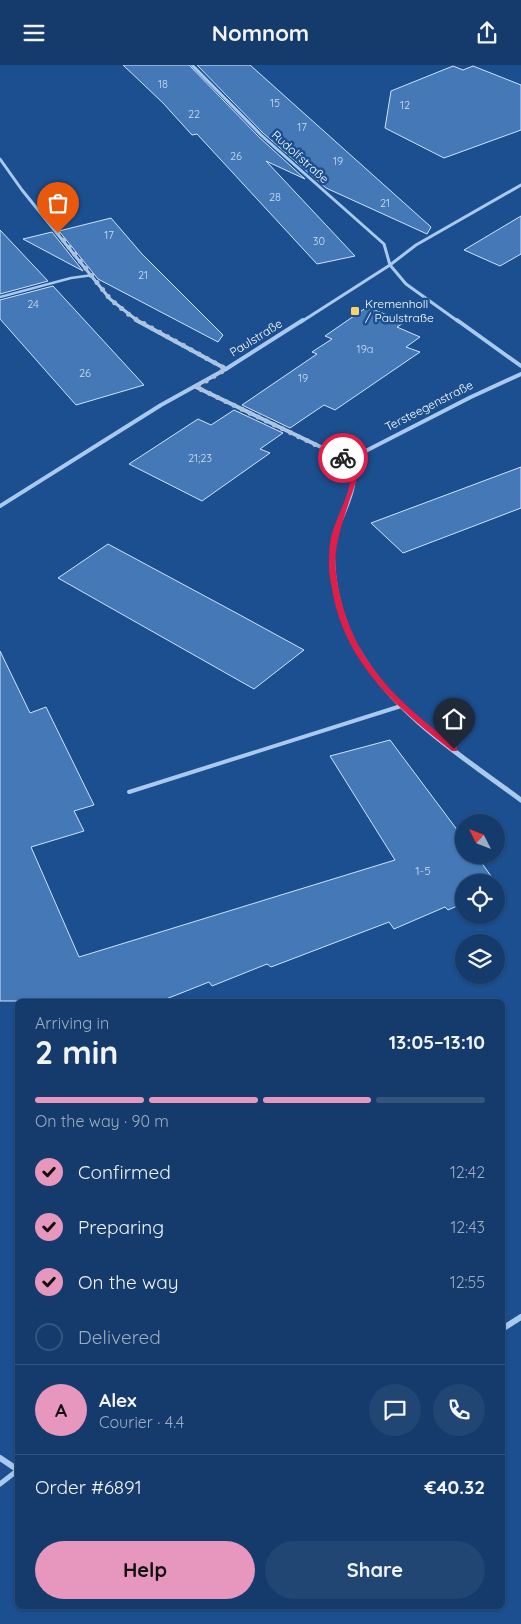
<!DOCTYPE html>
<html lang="en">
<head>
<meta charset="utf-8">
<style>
	body { margin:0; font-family:Quicksand,sans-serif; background:#214673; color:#f1f3f6; height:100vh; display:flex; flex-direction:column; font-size:19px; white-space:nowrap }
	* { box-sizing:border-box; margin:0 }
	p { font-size:16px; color:#9dadc1 }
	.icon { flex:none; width:28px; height:28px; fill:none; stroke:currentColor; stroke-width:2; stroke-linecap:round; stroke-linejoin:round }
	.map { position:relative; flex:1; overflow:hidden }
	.side { position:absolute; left:15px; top:934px; width:490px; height:610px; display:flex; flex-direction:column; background:#143b6b; border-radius:8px; box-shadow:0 1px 4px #0004,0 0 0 1px #33557e }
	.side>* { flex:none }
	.needle { width:32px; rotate:312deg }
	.controls { position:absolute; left:455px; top:749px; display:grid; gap:10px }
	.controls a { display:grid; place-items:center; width:50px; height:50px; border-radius:50%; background:#143b6b; box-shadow:0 1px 4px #0004,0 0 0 1px #33557e; font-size:25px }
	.pin { position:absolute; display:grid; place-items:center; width:42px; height:42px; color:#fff; margin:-51px -21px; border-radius:50% 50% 50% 0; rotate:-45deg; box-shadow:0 0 5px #0007 }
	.pin .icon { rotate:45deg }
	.courier { position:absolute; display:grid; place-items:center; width:50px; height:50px; margin:-25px; border:4px solid #e11d48; border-radius:50%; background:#fff; color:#222; box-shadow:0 1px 6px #0007 }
	.head em { font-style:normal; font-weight:700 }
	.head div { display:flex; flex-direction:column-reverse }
	.head { display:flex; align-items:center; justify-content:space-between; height:85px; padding:0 20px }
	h1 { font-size:32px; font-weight:700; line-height:38px }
	.bar { display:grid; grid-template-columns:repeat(4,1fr); gap:8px 5px; align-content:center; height:60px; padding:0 20px }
	.bar i { height:6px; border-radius:4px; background:#33557e }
	.bar .current { background:#e797bd }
	.bar p { grid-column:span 4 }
	.line { display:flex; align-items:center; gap:12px; padding:0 20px; border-top:1px solid #33557e }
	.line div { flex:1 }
	.round { display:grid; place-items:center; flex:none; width:52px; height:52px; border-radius:26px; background:#214673 }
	ol { padding:0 20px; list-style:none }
	li { display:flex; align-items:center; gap:15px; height:55px }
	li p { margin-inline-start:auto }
	li .icon { padding:5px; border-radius:50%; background:#e797bd; color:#111; stroke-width:4 }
	li:last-child { color:#9dadc1 }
	li i { width:28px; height:28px; border:2px solid #33557e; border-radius:50% }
	.primary-button { display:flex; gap:10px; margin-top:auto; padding:10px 20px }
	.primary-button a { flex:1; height:58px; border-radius:30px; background:#e797bd; color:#111; font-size:20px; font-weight:700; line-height:58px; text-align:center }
	.primary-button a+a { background:#214673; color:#f1f3f6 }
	header { display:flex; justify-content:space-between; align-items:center; height:65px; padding:0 20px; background:#143b6b; font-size:22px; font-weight:700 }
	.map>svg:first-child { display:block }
</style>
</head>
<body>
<header><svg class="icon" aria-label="menu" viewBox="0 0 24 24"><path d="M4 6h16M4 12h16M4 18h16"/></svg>Nomnom<svg class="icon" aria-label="share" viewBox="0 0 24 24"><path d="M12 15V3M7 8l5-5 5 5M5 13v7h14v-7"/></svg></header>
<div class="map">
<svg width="521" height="1559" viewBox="0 0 521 1559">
	<rect width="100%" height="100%" fill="#1b4f8f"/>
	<g fill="#4478b7" stroke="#cfe3fa">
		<polygon points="123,0 189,0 259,72 305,114 266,96 355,191 317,199 197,69 192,70 163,38"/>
		<polygon points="197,0 250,0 431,162 427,169 326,123 263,68"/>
		<polygon points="453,1 463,5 473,1 521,20 521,65 444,93 385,63 391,26"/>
		<polygon points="521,151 521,189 500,201 464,185"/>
		<polygon points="111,153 142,189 223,270 218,277 98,214 59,166"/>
		<polygon points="0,165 48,216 0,229"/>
		<polygon points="52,167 83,206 23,174"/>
		<polygon points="53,221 144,320 76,340 0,254 0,235"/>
		<polygon points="367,242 405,257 397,262 420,272 406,282 420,287 335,345 324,340 290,363 242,340 317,289 312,287 332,274 325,271"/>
		<polygon points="234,345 283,368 260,384 270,388 202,436 129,399 198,354 211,360"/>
		<polygon points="521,402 521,443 403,488 371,458"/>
		<polygon points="108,479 240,550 304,585 254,624 58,513"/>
		<polygon points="0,586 30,648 46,642 94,740 74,746 84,766 31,782 79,892 395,795 330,691 390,675 464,774 464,790 476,790 496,818 464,818 464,838 448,845 445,842 394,864 389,857 271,902 267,899 212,921 209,917 161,936 0,936"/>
	</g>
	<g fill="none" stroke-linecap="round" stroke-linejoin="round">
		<polyline stroke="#a9c9ee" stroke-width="2.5" points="0,232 71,213 93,210"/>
		<polyline stroke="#a9c9ee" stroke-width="4" points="129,727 401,641"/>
		<polyline stroke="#a9c9ee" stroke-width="5" points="0,1419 18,1405"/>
		<g stroke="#a9c9ee" stroke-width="3">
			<polyline points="192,0 261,70 384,179 390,200 406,219 459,257"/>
			<polyline points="0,94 22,125 110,234 139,257"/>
			<polyline points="301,257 390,200 416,180 521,120"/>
		</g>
		<g stroke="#a9c9ee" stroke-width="4">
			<polyline points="136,255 226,304"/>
			<polyline points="457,255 521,301"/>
			<path d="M 196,322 L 348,395 C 366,422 334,455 333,483 C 332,521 341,554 359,587"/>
			<polyline points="348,395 471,332 521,309"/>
			<polyline points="0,441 161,340 226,304 303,255"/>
		</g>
		<path stroke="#a9c9ee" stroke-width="5" d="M 358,585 C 395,650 463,692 521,735"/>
		<g stroke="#a9c9ee" stroke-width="6">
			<polyline points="502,1264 521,1252"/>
			<polyline points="0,1393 18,1405"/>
		</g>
	</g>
	<path fill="#e11d48" d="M 343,391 C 350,393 357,400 357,407 C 357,417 352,428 349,437 C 342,459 333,483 336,507 C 346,591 394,634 457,682 L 457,686 L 452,686 C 398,644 347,600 333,530 C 332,521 329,512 329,503 C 329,493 329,479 332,469 C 337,450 351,428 351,408 C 350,401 345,397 340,393 Z"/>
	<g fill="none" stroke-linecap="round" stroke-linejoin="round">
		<polyline stroke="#afc1d8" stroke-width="5" stroke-dasharray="0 9" points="58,168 110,234 132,252 226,304 196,322 343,393"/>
	</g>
	<rect fill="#ffd166" stroke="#1b4f8f" stroke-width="2" x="350" y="241" width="10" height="10" rx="2.5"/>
	<g text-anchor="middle" stroke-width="5" stroke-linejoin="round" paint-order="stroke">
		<g font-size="11" fill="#d0dded">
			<text x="163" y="23">18</text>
			<text x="275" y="42">15</text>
			<text x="405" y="44">12</text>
			<text x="194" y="53">22</text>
			<text x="302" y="66">17</text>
			<text x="236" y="95">26</text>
			<text x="338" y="100">19</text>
			<text x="275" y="136">28</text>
			<text x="385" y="142">21</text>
			<text x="109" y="174">17</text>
			<text x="319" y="180">30</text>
			<text x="143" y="214">21</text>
			<text x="33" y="243">24</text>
			<text x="365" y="288">19a</text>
			<text x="85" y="312">26</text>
			<text x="303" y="317">19</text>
			<text x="200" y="397">21;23</text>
		</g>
		<g font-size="12" fill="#fff" stroke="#1b4f8f">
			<text transform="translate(300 92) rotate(42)" y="4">Rudolfstraße</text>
			<text transform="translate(256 273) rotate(-32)" y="4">Paulstraße</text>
			<text transform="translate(429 341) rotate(-27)" y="4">Tersteegenstraße</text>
		</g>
		<g font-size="12" fill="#fff" stroke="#1b4f8f" text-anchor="start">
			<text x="365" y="243">Kremenholl<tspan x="365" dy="14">/ Paulstraße</tspan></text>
		</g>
		<g font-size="12" fill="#d0dded">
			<text x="423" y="810">1-5</text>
		</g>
	</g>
</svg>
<div class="controls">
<a><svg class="needle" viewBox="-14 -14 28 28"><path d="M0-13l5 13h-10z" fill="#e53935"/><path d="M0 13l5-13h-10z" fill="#9dadc1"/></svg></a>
<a><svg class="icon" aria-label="locate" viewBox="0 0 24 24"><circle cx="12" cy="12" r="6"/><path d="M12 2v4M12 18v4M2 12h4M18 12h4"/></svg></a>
<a><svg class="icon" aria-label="layers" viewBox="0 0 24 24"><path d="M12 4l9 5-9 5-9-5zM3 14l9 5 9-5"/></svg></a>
</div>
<div class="pin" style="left:58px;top:168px;background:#ea580c"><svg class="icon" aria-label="bag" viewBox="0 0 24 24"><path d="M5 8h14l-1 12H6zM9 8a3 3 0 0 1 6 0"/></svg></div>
<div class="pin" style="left:454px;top:684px;background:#1f2937"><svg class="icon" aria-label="home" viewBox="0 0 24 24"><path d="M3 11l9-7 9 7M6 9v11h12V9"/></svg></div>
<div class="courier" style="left:343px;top:393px"><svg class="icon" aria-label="bike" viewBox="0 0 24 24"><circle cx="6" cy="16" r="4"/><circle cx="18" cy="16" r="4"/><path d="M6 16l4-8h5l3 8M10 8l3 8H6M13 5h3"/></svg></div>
<section class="side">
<div class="head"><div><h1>2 min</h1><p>Arriving in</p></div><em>13:05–13:10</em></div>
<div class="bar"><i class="current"></i><i class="current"></i><i class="current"></i><i></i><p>On the way · 90 m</p></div>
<ol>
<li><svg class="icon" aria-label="check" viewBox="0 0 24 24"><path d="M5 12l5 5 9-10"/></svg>Confirmed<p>12:42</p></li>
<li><svg class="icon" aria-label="check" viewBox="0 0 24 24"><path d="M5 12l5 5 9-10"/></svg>Preparing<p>12:43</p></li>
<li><svg class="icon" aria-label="check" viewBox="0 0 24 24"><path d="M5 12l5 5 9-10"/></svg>On the way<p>12:55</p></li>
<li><i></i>Delivered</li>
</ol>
<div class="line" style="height:90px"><b class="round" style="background:#e797bd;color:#111">A</b><div><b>Alex</b><p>Courier · 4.4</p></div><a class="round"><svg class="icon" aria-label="chat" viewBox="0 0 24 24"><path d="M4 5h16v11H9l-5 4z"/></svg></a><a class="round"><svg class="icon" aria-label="phone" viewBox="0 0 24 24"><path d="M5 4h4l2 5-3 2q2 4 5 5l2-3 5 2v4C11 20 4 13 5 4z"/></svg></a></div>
<div class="line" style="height:65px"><div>Order #6891</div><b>€40.32</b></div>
<div class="primary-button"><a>Help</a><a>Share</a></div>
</section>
</div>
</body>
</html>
